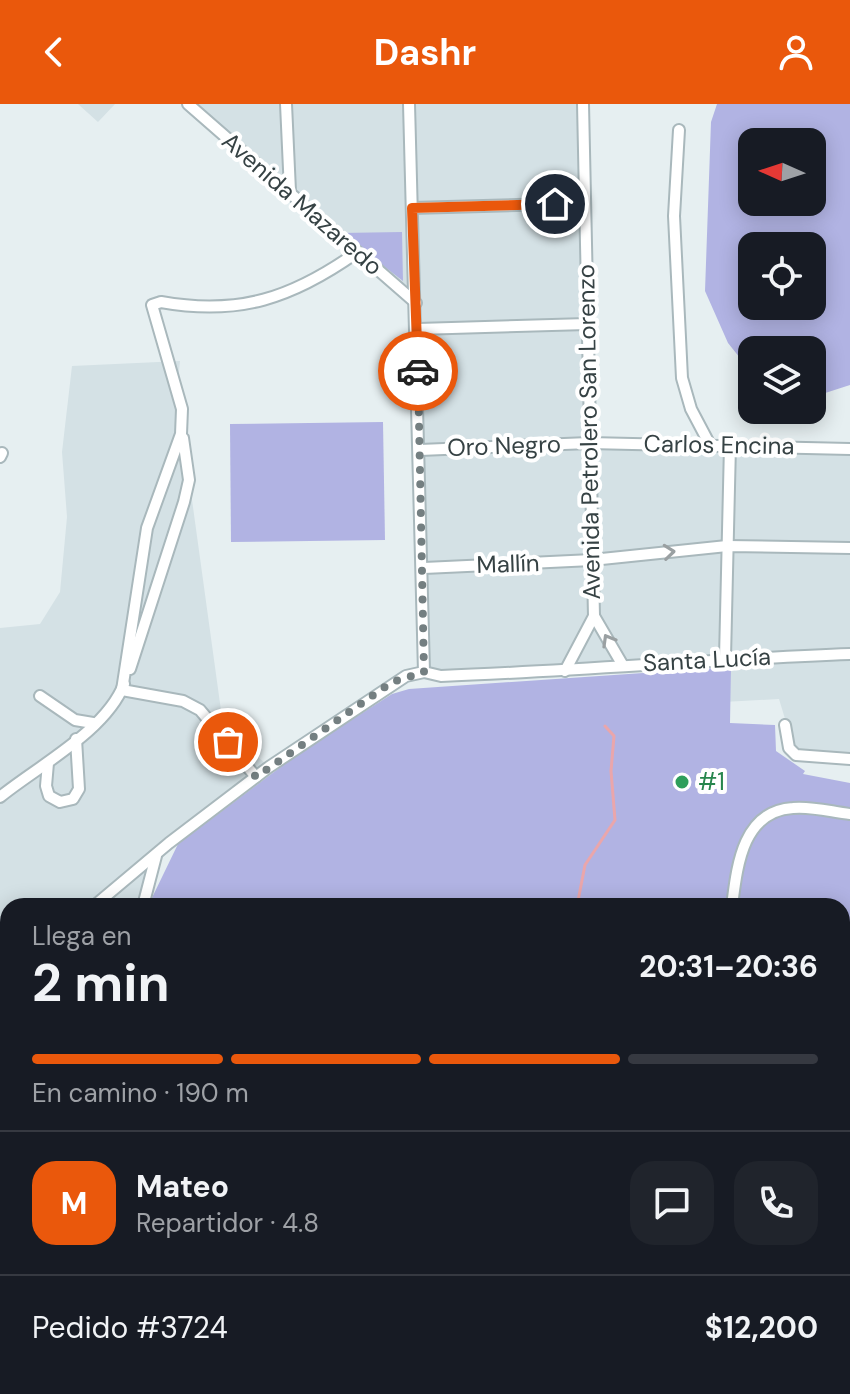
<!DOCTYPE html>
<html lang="es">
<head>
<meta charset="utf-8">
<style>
	body { margin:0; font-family:"DM Sans",sans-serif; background:#20242c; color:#f1f3f6; height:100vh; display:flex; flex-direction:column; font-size:30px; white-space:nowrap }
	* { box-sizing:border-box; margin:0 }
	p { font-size:26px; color:#9ea1a6 }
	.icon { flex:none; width:44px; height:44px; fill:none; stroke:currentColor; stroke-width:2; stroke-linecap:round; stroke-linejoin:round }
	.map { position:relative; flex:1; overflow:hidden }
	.side { position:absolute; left:0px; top:794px; width:850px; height:496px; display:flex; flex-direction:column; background:#171b24; border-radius:24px 24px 0 0; box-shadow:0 4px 20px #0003 }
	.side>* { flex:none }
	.needle { width:52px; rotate:273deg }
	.buttons { position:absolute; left:738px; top:24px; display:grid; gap:16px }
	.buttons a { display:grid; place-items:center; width:88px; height:88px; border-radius:16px; background:#171b24; box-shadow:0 4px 20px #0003; font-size:40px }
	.pin { position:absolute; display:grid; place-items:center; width:68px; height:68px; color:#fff; margin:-34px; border:4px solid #fff; border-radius:50%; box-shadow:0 2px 8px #0007 }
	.courier { position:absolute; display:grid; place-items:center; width:80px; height:80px; margin:-40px; border:6px solid #ea580c; border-radius:50%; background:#fff; color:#222; box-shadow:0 2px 10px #0007 }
	.headline em { font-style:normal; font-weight:700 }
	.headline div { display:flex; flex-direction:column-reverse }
	.headline { display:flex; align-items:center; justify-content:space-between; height:136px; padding:0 32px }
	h1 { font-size:52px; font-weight:700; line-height:60px }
	.bar { display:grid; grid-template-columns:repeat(4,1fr); gap:12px 8px; align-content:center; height:96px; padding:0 32px }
	.bar i { height:10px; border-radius:6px; background:#363941 }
	.bar .on { background:#ea580c }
	.bar p { grid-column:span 4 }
	.line { display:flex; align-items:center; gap:20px; padding:0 32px; border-top:2px solid #363941 }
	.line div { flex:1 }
	.round { display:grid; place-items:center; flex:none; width:84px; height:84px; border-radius:24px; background:#20242c }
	header { display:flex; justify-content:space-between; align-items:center; height:104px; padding:0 32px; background:#ea580c; color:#fff; font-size:36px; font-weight:700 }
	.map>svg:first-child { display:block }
</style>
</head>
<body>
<header><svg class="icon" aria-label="back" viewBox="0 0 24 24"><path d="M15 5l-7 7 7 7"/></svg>Dashr<svg class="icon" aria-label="person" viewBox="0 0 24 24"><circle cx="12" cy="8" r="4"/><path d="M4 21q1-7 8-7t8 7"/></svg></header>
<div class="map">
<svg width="850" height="1290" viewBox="0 0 850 1290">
	<rect width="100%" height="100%" fill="#e6eff1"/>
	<g fill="#d4e1e5">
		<polygon points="78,0 115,0 98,18"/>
		<polygon points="188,0 583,0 589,339 850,345 850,655 796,651 779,595 723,598 725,555 424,568 416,199"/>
		<polygon points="180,257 177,287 223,621 269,663 157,750 143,802 8,802 8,1207 0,1208 0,524 40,520 60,488 67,413 62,348 72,262"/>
		<polygon points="154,1282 272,1282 273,1290 155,1290"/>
	</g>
	<g fill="#b1b3e3" fill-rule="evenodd">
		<path d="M 717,0 L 850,0 L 850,281 L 819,291 L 812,290 L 812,246 L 752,246 L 752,269 L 728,239 L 705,187 L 711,18 ZM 752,38 L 812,38 L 812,98 L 752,98 ZM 752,142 L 812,142 L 812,202 L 752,202 Z"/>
		<polygon points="402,128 403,177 341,129"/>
		<polygon points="383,318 385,436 231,438 230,320"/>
		<polygon points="731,563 730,619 775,621 776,647 805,667 803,670 850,679 850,1290 287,1290 285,1282 842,1282 842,802 148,802 178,740 298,650 392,590 409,585"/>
	</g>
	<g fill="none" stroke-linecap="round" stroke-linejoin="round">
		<g stroke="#eaa6ab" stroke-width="3">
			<polyline points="577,802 585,761 615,716 611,667 614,632 605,622"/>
			<polyline points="833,1290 833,1282"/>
		</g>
		<g stroke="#a9b8bc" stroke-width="14">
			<g id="minor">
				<polyline points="188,0 416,199"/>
				<polyline points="286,0 290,87"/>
				<polyline points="409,0 424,568"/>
				<polyline points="679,26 674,112 682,274 691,305 710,341"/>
				<polyline points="412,104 584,99"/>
				<polyline points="418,225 587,220"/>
				<polyline points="420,346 589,339 850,345"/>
				<polyline points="0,353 2,349"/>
				<polyline points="424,464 592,456 727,442 850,444"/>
				<polyline points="594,512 622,560"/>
				<polyline points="725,554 730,341"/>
				<polyline points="130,565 184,398 189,376 183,334"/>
				<polyline points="565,567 594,512 583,0"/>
				<path d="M 122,586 L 147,424 L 181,330 L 182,305 L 152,201 L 161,198 C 239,212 292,194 356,149"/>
				<polyline points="122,586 183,597 200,606 256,673"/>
				<polyline points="40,592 75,616 93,619"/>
				<polyline points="785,621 789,644 796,651 850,655"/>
				<polyline points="48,659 46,682 49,692 60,698 73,695 79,685 76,635"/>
				<path d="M 0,693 C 38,662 106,627 124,580"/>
				<path d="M 94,802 L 169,739 L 269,663 L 406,572 L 424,568 L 441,572 C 577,567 713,555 850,550"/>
				<polyline points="143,802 156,752"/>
				<path d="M 732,802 C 737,763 742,707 793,704 C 811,702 832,708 850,710"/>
				<polyline points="0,843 8,842"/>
				<polyline points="0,955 8,929"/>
				<polyline points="0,1009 8,1011"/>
				<polyline points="0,1135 8,1144"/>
				<polyline points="272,1282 273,1290"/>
				<polyline points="752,1282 778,1290"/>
				<polyline points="196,1290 198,1282"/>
			</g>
		</g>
		<use href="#minor" stroke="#fff" stroke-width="10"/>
	</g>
	<defs><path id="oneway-chevron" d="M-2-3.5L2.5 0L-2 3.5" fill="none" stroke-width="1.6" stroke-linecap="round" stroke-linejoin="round" transform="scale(2)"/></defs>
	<g stroke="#9aa0a2">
		<use href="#oneway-chevron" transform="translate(669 448) rotate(-6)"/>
		<use href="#oneway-chevron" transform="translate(608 536) rotate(-120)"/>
	</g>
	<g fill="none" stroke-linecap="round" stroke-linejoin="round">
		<polyline stroke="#747f81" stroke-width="8" stroke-dasharray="0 14.4" points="228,638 256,673 392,578 424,568 418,267"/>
		<polyline stroke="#ea580c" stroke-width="10" points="418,267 412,104 555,100"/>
	</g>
	<circle fill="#2e9e5b" stroke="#fff" stroke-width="3" cx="682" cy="678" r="8"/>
	<g text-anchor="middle" stroke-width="8" stroke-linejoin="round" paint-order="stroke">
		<g font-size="24" fill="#364244" stroke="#fff">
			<text transform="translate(302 100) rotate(41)" y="8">Avenida Mazaredo</text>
			<text transform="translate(589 328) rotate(-91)" y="8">Avenida Petrolero San Lorenzo</text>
			<text transform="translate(719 341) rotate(1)" y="8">Carlos Encina</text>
			<text transform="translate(504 342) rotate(-2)" y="8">Oro Negro</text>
			<text transform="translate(508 460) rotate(-2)" y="8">Mallín</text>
			<text transform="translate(707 556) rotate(-3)" y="8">Santa Lucía</text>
		</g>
		<g font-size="24" fill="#27864d" stroke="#fff" text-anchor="start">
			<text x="698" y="686">#1</text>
		</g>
	</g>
</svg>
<div class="buttons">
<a><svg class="needle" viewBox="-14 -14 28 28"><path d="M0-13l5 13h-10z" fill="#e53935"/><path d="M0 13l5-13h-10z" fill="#9ea1a6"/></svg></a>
<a><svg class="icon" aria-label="locate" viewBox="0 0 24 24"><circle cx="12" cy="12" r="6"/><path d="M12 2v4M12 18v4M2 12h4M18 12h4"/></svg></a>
<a><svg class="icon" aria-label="layers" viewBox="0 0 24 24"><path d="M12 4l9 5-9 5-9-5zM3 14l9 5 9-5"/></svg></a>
</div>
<div class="pin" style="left:228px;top:638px;background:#ea580c"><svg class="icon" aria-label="bag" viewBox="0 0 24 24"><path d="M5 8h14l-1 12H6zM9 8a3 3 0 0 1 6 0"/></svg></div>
<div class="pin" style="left:555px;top:100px;background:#1f2937"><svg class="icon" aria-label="home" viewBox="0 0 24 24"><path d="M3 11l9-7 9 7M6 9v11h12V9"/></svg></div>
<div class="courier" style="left:418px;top:267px"><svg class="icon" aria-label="car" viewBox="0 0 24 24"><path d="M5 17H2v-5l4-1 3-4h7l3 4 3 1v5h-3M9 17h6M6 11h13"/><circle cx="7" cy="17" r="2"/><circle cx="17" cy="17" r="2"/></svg></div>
<section class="side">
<div class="headline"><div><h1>2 min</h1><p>Llega en</p></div><em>20:31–20:36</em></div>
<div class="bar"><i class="on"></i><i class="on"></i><i class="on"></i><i></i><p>En camino · 190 m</p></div>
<div class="line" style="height:144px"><b class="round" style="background:#ea580c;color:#fff">M</b><div><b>Mateo</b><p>Repartidor · 4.8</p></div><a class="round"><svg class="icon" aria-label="chat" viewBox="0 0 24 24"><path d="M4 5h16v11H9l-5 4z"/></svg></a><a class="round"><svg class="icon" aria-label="phone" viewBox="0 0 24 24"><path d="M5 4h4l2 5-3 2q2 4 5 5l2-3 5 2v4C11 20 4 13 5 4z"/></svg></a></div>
<div class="line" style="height:104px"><div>Pedido #3724</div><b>$12,200</b></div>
</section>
</div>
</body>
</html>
